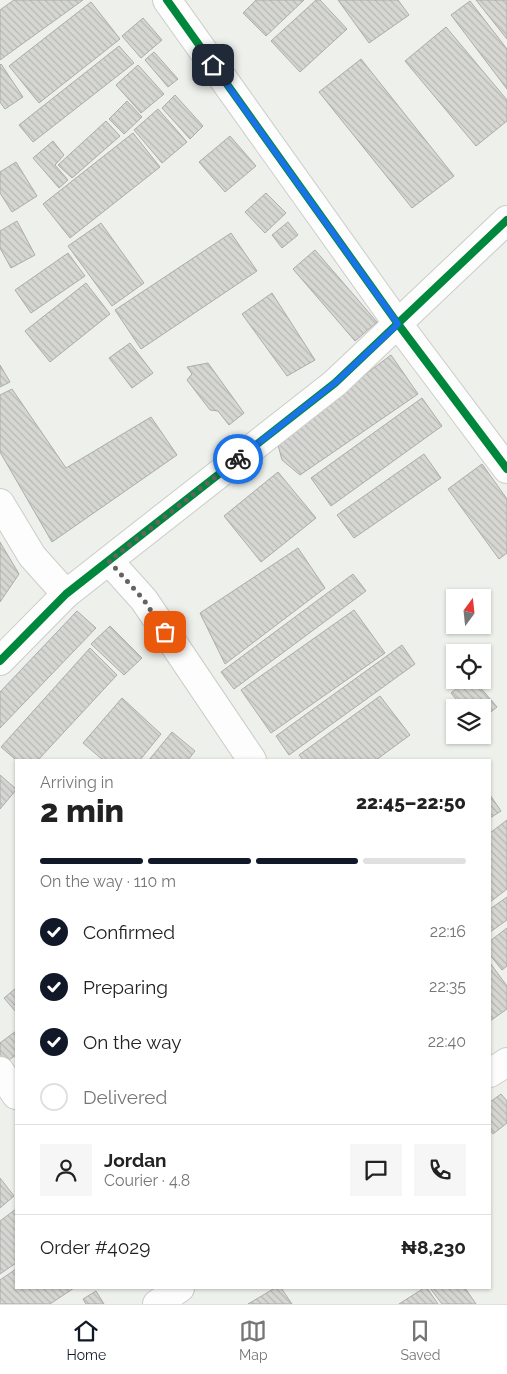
<!DOCTYPE html>
<html lang="en">
<head>
<meta charset="utf-8">
<style>
	body { margin:0; font-family:Raleway,sans-serif; background:#f6f6f6; color:#222; height:100vh; display:flex; flex-direction:column; font-size:19px; white-space:nowrap }
	* { box-sizing:border-box; margin:0 }
	p { font-size:16px; color:#767676 }
	.icon { flex:none; width:28px; height:28px; fill:none; stroke:currentColor; stroke-width:2; stroke-linecap:round; stroke-linejoin:round }
	.map { position:relative; flex:1; overflow:hidden }
	.drawer { position:absolute; left:15px; top:759px; width:476px; height:530px; display:flex; flex-direction:column; background:#fff; border-radius:0px; box-shadow:0 1px 4px #0004 }
	.drawer>* { flex:none }
	.needle { width:32px; rotate:15deg }
	.tools { position:absolute; left:446px; top:589px; display:grid; gap:10px }
	.tools a { display:grid; place-items:center; width:45px; height:45px; border-radius:0px; background:#fff; box-shadow:0 1px 4px #0004; font-size:25px }
	.pin { position:absolute; display:grid; place-items:center; width:42px; height:42px; color:#fff; margin:-21px; border-radius:10px; box-shadow:0 2px 8px #0006 }
	.courier { position:absolute; display:grid; place-items:center; width:50px; height:50px; margin:-25px; border:4px solid #1a73e8; border-radius:50%; background:#fff; color:#222; box-shadow:0 1px 6px #0007 }
	.head em { font-style:normal; font-weight:800 }
	.head div { display:flex; flex-direction:column-reverse }
	.head { display:flex; align-items:center; justify-content:space-between; height:85px; padding:0 25px }
	h1 { font-size:32px; font-weight:800; line-height:38px }
	.bar { display:grid; grid-template-columns:repeat(4,1fr); gap:8px 5px; align-content:center; height:60px; padding:0 25px }
	.bar i { height:6px; border-radius:4px; background:#e0e0e0 }
	.bar .current { background:#111827 }
	.bar p { grid-column:span 4 }
	.line { display:flex; align-items:center; gap:12px; padding:0 25px; border-top:1px solid #e0e0e0 }
	.line div { flex:1 }
	.round { display:grid; place-items:center; flex:none; width:52px; height:52px; border-radius:0px; background:#f6f6f6 }
	ol { padding:0 25px; list-style:none }
	li { display:flex; align-items:center; gap:15px; height:55px }
	li p { margin-inline-start:auto }
	li .icon { padding:5px; border-radius:50%; background:#111827; color:#fff; stroke-width:4 }
	li:last-child { color:#767676 }
	li i { width:28px; height:28px; border:2px solid #e0e0e0; border-radius:50% }
	.tabs { display:flex; justify-content:space-around; align-items:center; height:70px; border-top:1px solid #e0e0e0; background:#fff; font-size:14px; color:#767676 }
	.tabs a { display:grid; justify-items:center; gap:2px }
	.tabs .current { color:#111827 }
	.map>svg:first-child { display:block }
</style>
</head>
<body>
<div class="map">
<svg width="507" height="1304" viewBox="0 0 507 1304">
	<defs>
		<pattern id="building-back-hatch" width="6" height="6" patternUnits="userSpaceOnUse" patternTransform="scale(1.25)"><rect width="6" height="6" fill="#d6d7d3"/><path d="M-1 5l2 2M0 0l6 6M5-1l2 2" fill="none" stroke="#b7b8b4"/></pattern>
	</defs>
	<rect width="100%" height="100%" fill="#eef0eb"/>
	<g fill="url(#building-back-hatch)" stroke="#acadaa">
		<polygon points="14,0 83,0 0,60 0,10"/>
		<polygon points="256,0 304,0 266,36 243,13"/>
		<polygon points="316,0 320,0 347,29 300,72 271,41"/>
		<polygon points="338,0 398,0 409,15 369,43"/>
		<polygon points="476,0 507,0 507,39"/>
		<polygon points="470,1 507,49 507,89 451,15"/>
		<polygon points="91,2 120,39 39,103 9,66"/>
		<polygon points="143,18 162,40 141,58 122,36"/>
		<polygon points="446,27 507,100 507,121 476,146 405,61"/>
		<polygon points="119,46 134,63 33,142 19,125"/>
		<polygon points="154,52 178,79 168,87 145,60"/>
		<polygon points="361,59 454,176 412,208 319,92"/>
		<polygon points="1,64 23,97 5,109 0,102 0,65"/>
		<polygon points="138,65 164,94 141,113 116,85"/>
		<polygon points="175,95 203,126 190,139 162,108"/>
		<polygon points="127,101 142,117 124,134 109,119"/>
		<polygon points="158,109 187,142 162,163 134,130"/>
		<polygon points="106,121 120,136 72,178 58,165"/>
		<polygon points="133,133 160,167 70,238 43,204"/>
		<polygon points="230,136 256,166 225,192 199,162"/>
		<polygon points="53,141 64,155 55,165 68,180 59,188 33,158"/>
		<polygon points="16,162 37,196 12,212 0,193 0,172"/>
		<polygon points="266,193 286,213 265,233 245,212"/>
		<polygon points="17,221 35,255 11,268 0,248 0,231"/>
		<polygon points="288,222 298,235 282,248 272,235"/>
		<polygon points="101,223 144,283 112,306 68,246"/>
		<polygon points="231,233 257,271 141,349 115,310"/>
		<polygon points="315,250 377,322 355,341 293,269"/>
		<polygon points="68,253 85,276 31,313 15,290"/>
		<polygon points="86,283 110,314 50,362 25,331"/>
		<polygon points="272,293 315,360 287,376 242,314"/>
		<polygon points="130,343 153,373 132,388 109,358"/>
		<polygon points="391,355 418,394 300,475 282,460 277,441"/>
		<polygon points="208,363 244,413 229,425 218,411 210,410 187,380 192,374 187,367"/>
		<polygon points="0,365 10,382 0,387"/>
		<polygon points="12,389 66,468 151,417 177,455 52,542 0,452 0,395"/>
		<polygon points="422,398 442,426 331,506 311,478"/>
		<polygon points="424,454 441,478 354,538 337,515"/>
		<polygon points="482,464 507,499 507,553 499,559 448,489"/>
		<polygon points="278,472 316,518 261,562 224,516"/>
		<polygon points="0,542 19,574 0,602"/>
		<polygon points="298,548 325,588 225,664 200,613"/>
		<polygon points="353,574 366,591 234,689 221,672"/>
		<polygon points="354,610 385,653 271,733 241,690"/>
		<polygon points="77,611 96,628 0,728 0,692"/>
		<polygon points="110,626 142,658 124,675 91,644"/>
		<polygon points="402,645 415,664 289,755 276,736"/>
		<polygon points="90,648 117,675 38,760 16,760 1,747"/>
		<polygon points="467,680 474,680 497,707 482,719 482,708 463,708 451,693"/>
		<polygon points="380,696 410,735 376,760 303,760 299,755"/>
		<polygon points="122,698 161,734 140,760 103,760 83,743"/>
		<polygon points="172,732 195,751 188,760 149,760"/>
		<polygon points="0,775 16,789 16,790 0,809"/>
		<polygon points="490,795 501,811 490,818"/>
		<polygon points="507,820 507,889 490,902 490,833"/>
		<polygon points="507,897 507,920 490,932 490,909"/>
		<polygon points="507,928 507,966 502,970 490,955 490,941"/>
		<polygon points="490,963 507,986 507,1009 490,1021"/>
		<polygon points="16,988 16,1012 4,998"/>
		<polygon points="16,1031 16,1055 6,1062 0,1054 0,1043"/>
		<polygon points="501,1094 507,1101 507,1123 493,1134 490,1130 490,1102"/>
		<polygon points="0,1178 14,1196 0,1208"/>
		<polygon points="16,1209 16,1263 0,1274 0,1221"/>
		<polygon points="16,1269 16,1288 74,1288 50,1304 0,1304 0,1280"/>
		<polygon points="275,1288 281,1288 292,1304 248,1304"/>
		<polygon points="424,1288 427,1288 438,1304 399,1304"/>
		<polygon points="430,1288 465,1288 476,1304 442,1304"/>
		<polygon points="96,1291 104,1304 86,1304 83,1299"/>
	</g>
	<g fill="none" stroke-linecap="round" stroke-linejoin="round">
		<g stroke="#cccdc9" stroke-width="30">
			<g id="minor">
				<polyline points="0,503 32,556 66,594"/>
				<polyline points="109,561 144,600 252,760"/>
				<polyline points="0,661 66,594 335,383 507,220"/>
				<polyline points="0,1071 16,1095"/>
				<polyline points="490,1073 507,1062"/>
				<polyline points="157,1304 180,1288"/>
			</g>
		</g>
		<g stroke="#cccdc9" stroke-width="30">
			<polyline id="tertiary" points="167,0 398,324 507,469"/>
		</g>
		<use href="#minor" stroke="#fcfdfc" stroke-width="28"/>
		<use href="#tertiary" stroke="#fcfdfc" stroke-width="28"/>
		<g stroke="#fdfff9" stroke-width="11">
			<g id="cycleway">
				<polyline points="167,0 398,324 507,469"/>
				<polyline points="0,661 66,594 335,383 507,220"/>
			</g>
		</g>
		<use href="#cycleway" stroke="#00873e" stroke-width="8"/>
	</g>
	<g fill="none" stroke-linecap="round" stroke-linejoin="round">
		<polyline stroke="#636461" stroke-width="5" stroke-dasharray="0 9" points="165,632 144,600 109,561 238,459"/>
		<polyline stroke="#1a73e8" stroke-width="6" points="213,65 398,324 335,383 238,459"/>
	</g>
</svg>
<div class="tools">
<a><svg class="needle" viewBox="-14 -14 28 28"><path d="M0-13l5 13h-10z" fill="#e53935"/><path d="M0 13l5-13h-10z" fill="#767676"/></svg></a>
<a><svg class="icon" aria-label="locate" viewBox="0 0 24 24"><circle cx="12" cy="12" r="6"/><path d="M12 2v4M12 18v4M2 12h4M18 12h4"/></svg></a>
<a><svg class="icon" aria-label="layers" viewBox="0 0 24 24"><path d="M12 4l9 5-9 5-9-5zM3 14l9 5 9-5"/></svg></a>
</div>
<div class="pin" style="left:165px;top:632px;background:#ea580c"><svg class="icon" aria-label="bag" viewBox="0 0 24 24"><path d="M5 8h14l-1 12H6zM9 8a3 3 0 0 1 6 0"/></svg></div>
<div class="pin" style="left:213px;top:65px;background:#1f2937"><svg class="icon" aria-label="home" viewBox="0 0 24 24"><path d="M3 11l9-7 9 7M6 9v11h12V9"/></svg></div>
<div class="courier" style="left:238px;top:459px"><svg class="icon" aria-label="bike" viewBox="0 0 24 24"><circle cx="6" cy="16" r="4"/><circle cx="18" cy="16" r="4"/><path d="M6 16l4-8h5l3 8M10 8l3 8H6M13 5h3"/></svg></div>
<section class="drawer">
<div class="head"><div><h1>2 min</h1><p>Arriving in</p></div><em>22:45–22:50</em></div>
<div class="bar"><i class="current"></i><i class="current"></i><i class="current"></i><i></i><p>On the way · 110 m</p></div>
<ol>
<li><svg class="icon" aria-label="check" viewBox="0 0 24 24"><path d="M5 12l5 5 9-10"/></svg>Confirmed<p>22:16</p></li>
<li><svg class="icon" aria-label="check" viewBox="0 0 24 24"><path d="M5 12l5 5 9-10"/></svg>Preparing<p>22:35</p></li>
<li><svg class="icon" aria-label="check" viewBox="0 0 24 24"><path d="M5 12l5 5 9-10"/></svg>On the way<p>22:40</p></li>
<li><i></i>Delivered</li>
</ol>
<div class="line" style="height:90px"><a class="round"><svg class="icon" aria-label="person" viewBox="0 0 24 24"><circle cx="12" cy="8" r="4"/><path d="M4 21q1-7 8-7t8 7"/></svg></a><div><b>Jordan</b><p>Courier · 4.8</p></div><a class="round"><svg class="icon" aria-label="chat" viewBox="0 0 24 24"><path d="M4 5h16v11H9l-5 4z"/></svg></a><a class="round"><svg class="icon" aria-label="phone" viewBox="0 0 24 24"><path d="M5 4h4l2 5-3 2q2 4 5 5l2-3 5 2v4C11 20 4 13 5 4z"/></svg></a></div>
<div class="line" style="height:65px"><div>Order #4029</div><b>₦8,230</b></div>
</section>
</div>
<nav class="tabs">
<a class="current"><svg class="icon" aria-label="home" viewBox="0 0 24 24"><path d="M3 11l9-7 9 7M6 9v11h12V9"/></svg>Home</a>
<a><svg class="icon" aria-label="map" viewBox="0 0 24 24"><path d="M3 6l6-2 6 2 6-2v14l-6 2-6-2-6 2zM9 4v14M15 6v14"/></svg>Map</a>
<a><svg class="icon" aria-label="saved" viewBox="0 0 24 24"><path d="M7 4h10v16l-5-4-5 4z"/></svg>Saved</a>
</nav>
</body>
</html>
